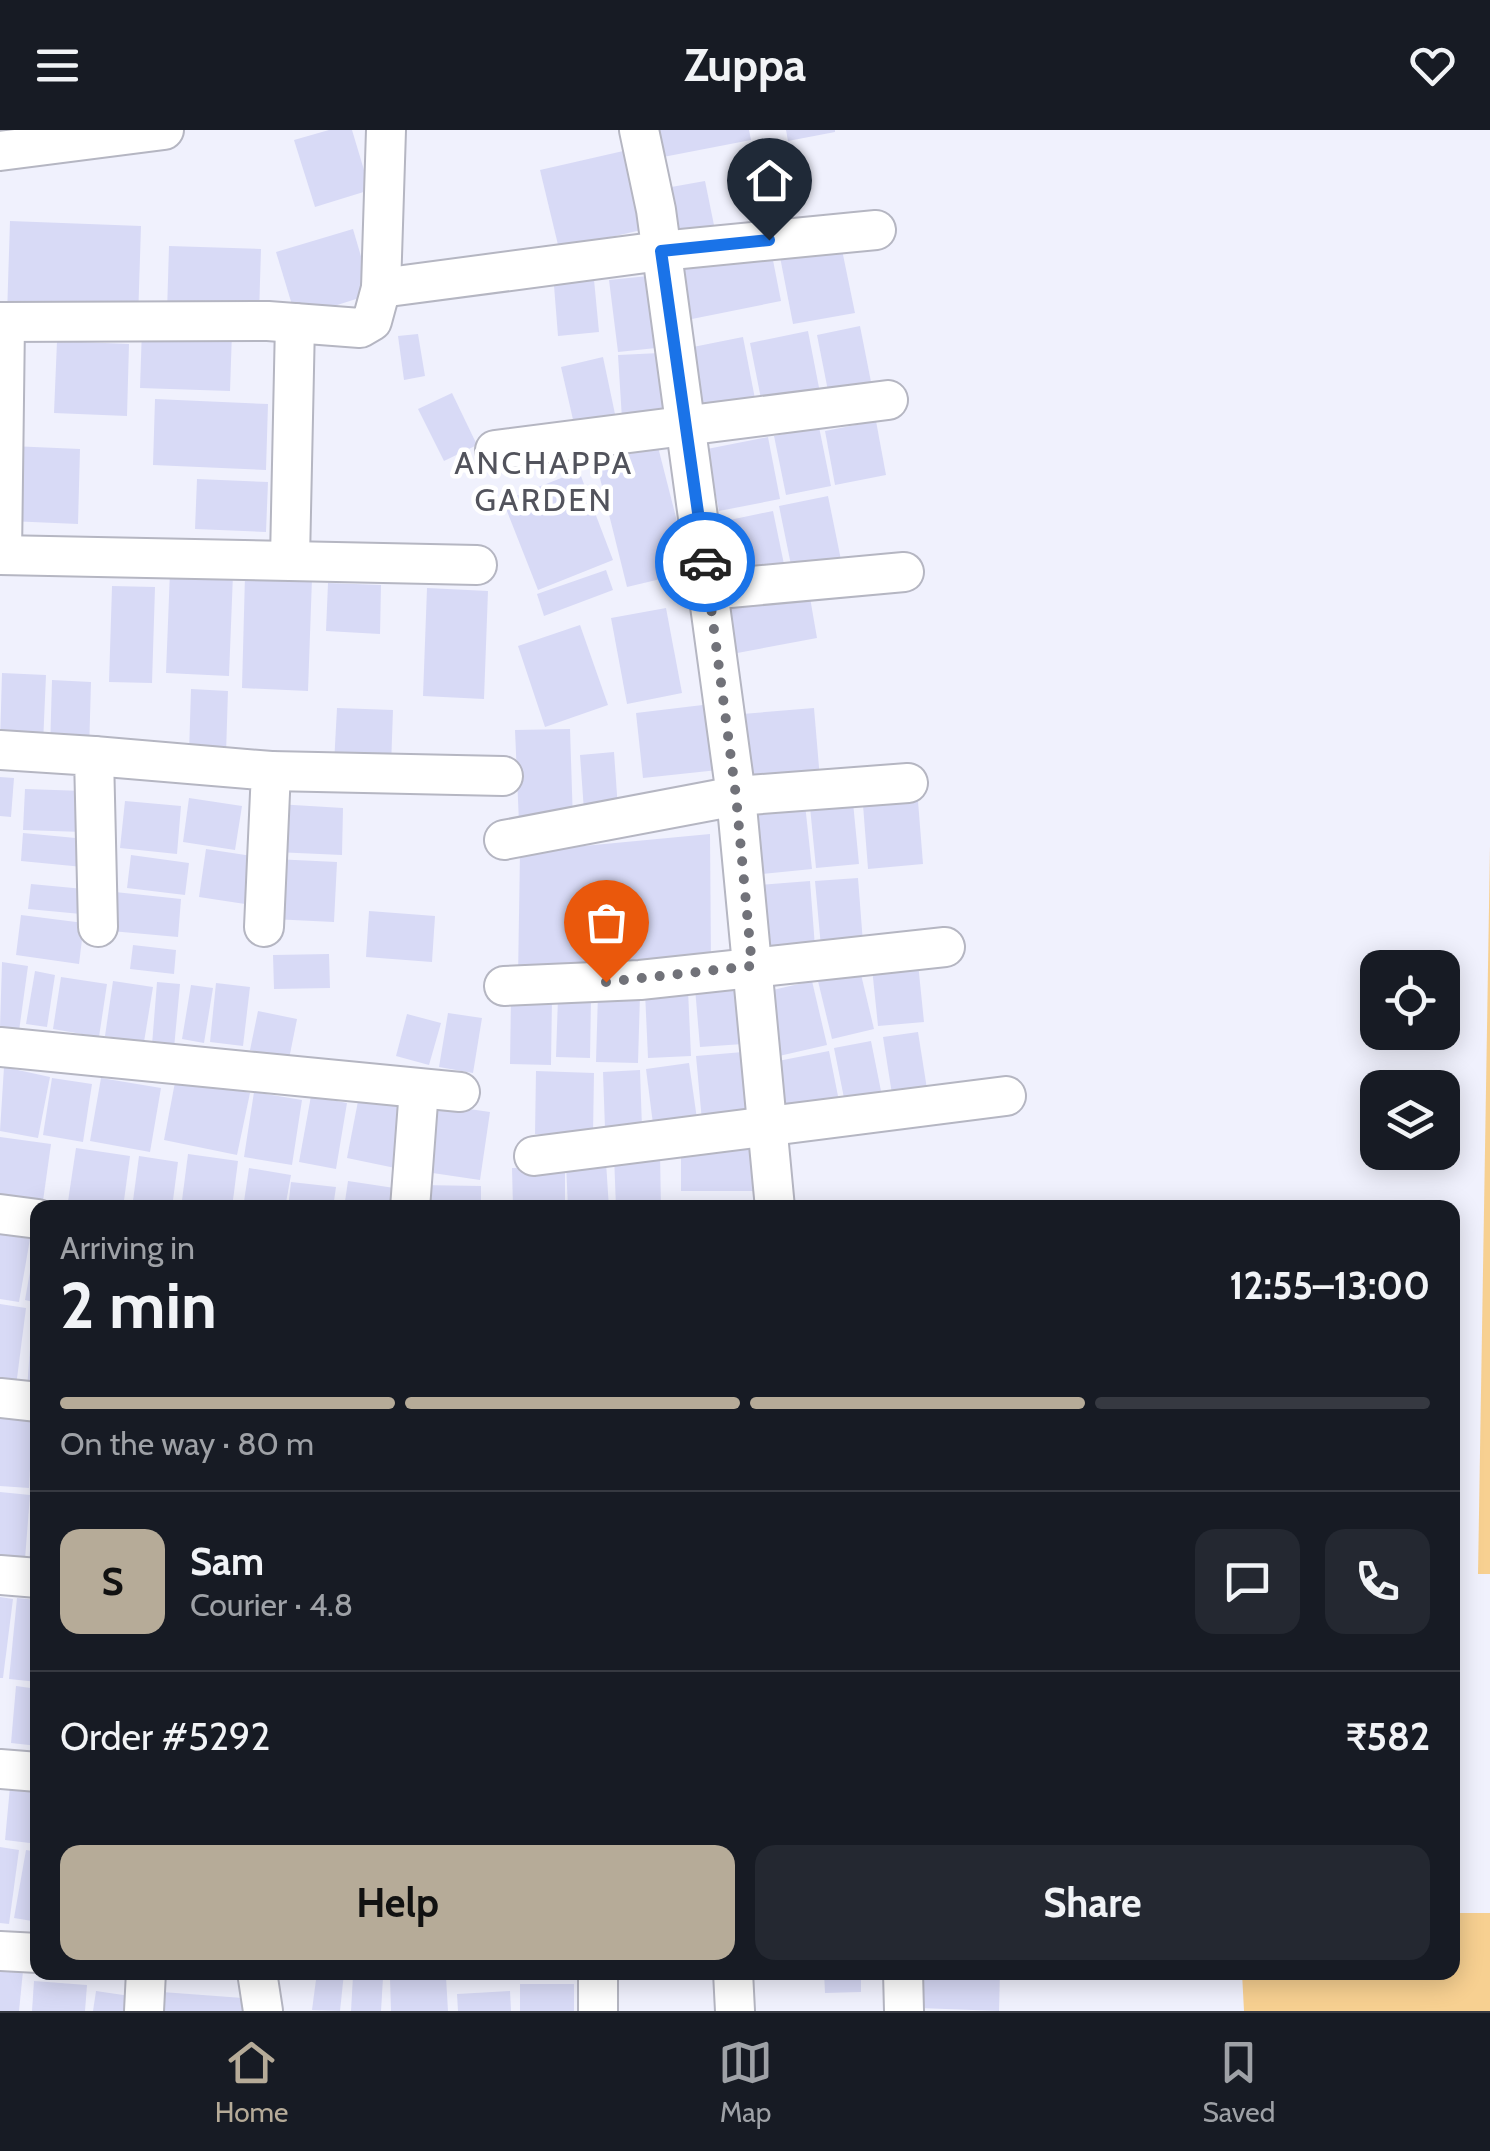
<!DOCTYPE html>
<html lang="en">
<head>
<meta charset="utf-8">
<style>
	body { margin:0; font-family:Cabin,sans-serif; background:#242831; color:#f1f3f6; height:100vh; display:flex; flex-direction:column; font-size:38px; white-space:nowrap }
	* { box-sizing:border-box; margin:0 }
	p { font-size:32px; color:#9ea1a6 }
	.icon { flex:none; width:55px; height:55px; fill:none; stroke:currentColor; stroke-width:2; stroke-linecap:round; stroke-linejoin:round }
	.map { position:relative; flex:1; overflow:hidden }
	.drawer { position:absolute; left:30px; top:1070px; width:1430px; height:780px; display:flex; flex-direction:column; background:#171b24; border-radius:20px; box-shadow:0 5px 25px #0003 }
	.drawer>* { flex:none }
	.fabs { position:absolute; left:1360px; top:820px; display:grid; gap:20px }
	.fabs a { display:grid; place-items:center; width:100px; height:100px; border-radius:20px; background:#171b24; box-shadow:0 5px 25px #0003; font-size:50px }
	.pin { position:absolute; display:grid; place-items:center; width:85px; height:85px; color:#fff; margin:-102px -42px; border-radius:50% 50% 50% 0; rotate:-45deg; box-shadow:0 0 10px #0007 }
	.pin .icon { rotate:45deg }
	.courier { position:absolute; display:grid; place-items:center; width:100px; height:100px; margin:-50px; border:8px solid #1a73e8; border-radius:50%; background:#fff; color:#222; box-shadow:0 2px 12px #0007 }
	.head em { font-style:normal; font-weight:800 }
	.head div { display:flex; flex-direction:column-reverse }
	.head { display:flex; align-items:center; justify-content:space-between; height:170px; padding:0 30px }
	h1 { font-size:65px; font-weight:800; line-height:75px }
	.bar { display:grid; grid-template-columns:repeat(4,1fr); gap:15px 10px; align-content:center; height:120px; padding:0 30px }
	.bar i { height:12px; border-radius:8px; background:#363941 }
	.bar .on { background:#b6ab98 }
	.bar p { grid-column:span 4 }
	.line { display:flex; align-items:center; gap:25px; padding:0 30px; border-top:2px solid #363941 }
	.line div { flex:1 }
	.round { display:grid; place-items:center; flex:none; width:105px; height:105px; border-radius:20px; background:#242831 }
	.cta { display:flex; gap:20px; margin-top:auto; padding:20px 30px }
	.cta a { flex:1; height:115px; border-radius:20px; background:#b6ab98; color:#111; font-size:40px; font-weight:800; line-height:115px; text-align:center }
	.cta a+a { background:#242831; color:#f1f3f6 }
	header { display:flex; justify-content:space-between; align-items:center; height:130px; padding:0 30px; background:#171b24; font-size:45px; font-weight:800 }
	.tabs { display:flex; justify-content:space-around; align-items:center; height:140px; border-top:2px solid #363941; background:#171b24; font-size:28px; color:#9ea1a6 }
	.tabs a { display:grid; justify-items:center; gap:5px }
	.tabs .on { color:#b6ab98 }
	.map>svg:first-child { display:block }
</style>
</head>
<body>
<header><svg class="icon" aria-label="menu" viewBox="0 0 24 24"><path d="M4 6h16M4 12h16M4 18h16"/></svg>Zuppa<svg class="icon" aria-label="heart" viewBox="0 0 24 24"><path d="M12 20l-8-8c-3-5 5-10 8-4 3-6 11-1 8 4z"/></svg></header>
<div class="map">
<svg width="1490" height="1881" viewBox="0 0 1490 1881">
	<rect width="100%" height="100%" fill="#f0f1fd"/>
	<g fill="#f7d091">
		<polygon points="1490,716 1490,1444 1478,1444"/>
		<polygon points="1453,1783 1490,1783 1490,1881 1244,1881 1242,1843 1452,1842"/>
	</g>
	<g fill="#d8daf6">
		<polygon points="329,0 352,0 370,60 315,77 294,10"/>
		<polygon points="652,0 749,0 751,10 658,28"/>
		<polygon points="786,0 835,0 835,2 788,11"/>
		<polygon points="632,19 650,98 559,119 540,40"/>
		<polygon points="705,51 715,100 669,109 660,59"/>
		<polygon points="10,91 141,96 138,190 7,185"/>
		<polygon points="353,99 372,164 296,188 276,122"/>
		<polygon points="770,115 781,171 682,191 671,134"/>
		<polygon points="841,115 855,183 793,194 780,127"/>
		<polygon points="169,116 261,119 259,185 167,183"/>
		<polygon points="593,139 599,202 558,206 553,143"/>
		<polygon points="648,146 656,218 618,222 609,150"/>
		<polygon points="860,196 872,257 829,266 817,205"/>
		<polygon points="142,198 232,202 230,261 140,258"/>
		<polygon points="808,201 821,268 763,279 750,213"/>
		<polygon points="418,204 425,246 404,250 398,206"/>
		<polygon points="743,207 757,279 702,290 688,218"/>
		<polygon points="57,211 129,214 127,286 54,283"/>
		<polygon points="660,223 665,287 622,289 618,225"/>
		<polygon points="603,227 615,284 574,294 561,237"/>
		<polygon points="452,263 477,315 444,331 418,279"/>
		<polygon points="155,269 268,274 266,340 153,335"/>
		<polygon points="876,291 886,345 835,355 825,301"/>
		<polygon points="819,297 831,356 786,365 774,306"/>
		<polygon points="768,307 780,369 719,381 707,319"/>
		<polygon points="11,316 80,319 78,394 9,391"/>
		<polygon points="658,317 690,442 627,457 596,332"/>
		<polygon points="579,341 613,430 538,460 503,371"/>
		<polygon points="197,349 268,352 266,402 195,399"/>
		<polygon points="828,366 841,430 792,440 779,376"/>
		<polygon points="773,381 785,439 731,449 720,392"/>
		<polygon points="606,440 613,460 544,486 537,464"/>
		<polygon points="170,441 233,444 229,546 166,543"/>
		<polygon points="245,445 312,448 308,561 242,558"/>
		<polygon points="328,453 381,455 380,504 326,501"/>
		<polygon points="112,456 155,457 152,553 109,552"/>
		<polygon points="808,456 817,508 732,524 722,473"/>
		<polygon points="427,458 488,461 484,569 423,566"/>
		<polygon points="666,478 682,563 627,574 611,488"/>
		<polygon points="580,495 608,575 545,597 518,516"/>
		<polygon points="2,543 46,545 43,614 0,613"/>
		<polygon points="52,550 91,552 89,622 50,620"/>
		<polygon points="191,559 228,561 226,624 189,623"/>
		<polygon points="711,574 718,640 643,648 636,583"/>
		<polygon points="337,578 393,580 391,637 334,634"/>
		<polygon points="814,578 820,649 748,655 742,584"/>
		<polygon points="570,599 573,692 519,693 515,600"/>
		<polygon points="614,622 618,679 584,681 580,625"/>
		<polygon points="0,647 14,648 11,687 0,686"/>
		<polygon points="25,659 84,661 83,702 23,700"/>
		<polygon points="852,662 859,734 816,738 809,667"/>
		<polygon points="804,665 812,739 762,744 755,670"/>
		<polygon points="189,668 242,676 235,720 183,712"/>
		<polygon points="125,671 181,676 177,724 120,718"/>
		<polygon points="918,671 923,734 868,739 863,675"/>
		<polygon points="277,674 343,678 342,725 275,722"/>
		<polygon points="23,703 86,709 83,737 21,731"/>
		<polygon points="710,704 711,833 518,848 520,722"/>
		<polygon points="206,719 252,726 245,774 199,767"/>
		<polygon points="131,725 189,733 185,765 127,758"/>
		<polygon points="274,729 337,732 334,792 272,789"/>
		<polygon points="858,748 863,813 821,817 815,751"/>
		<polygon points="810,751 815,817 764,820 759,755"/>
		<polygon points="31,754 84,759 81,784 28,779"/>
		<polygon points="115,762 181,769 178,807 111,801"/>
		<polygon points="369,781 435,786 432,832 366,827"/>
		<polygon points="21,785 84,793 79,834 16,825"/>
		<polygon points="133,815 176,820 174,844 130,839"/>
		<polygon points="329,824 330,858 274,859 273,825"/>
		<polygon points="2,832 28,836 19,901 0,898"/>
		<polygon points="918,833 924,892 878,896 872,838"/>
		<polygon points="859,836 874,899 832,909 817,847"/>
		<polygon points="35,841 55,845 47,897 26,894"/>
		<polygon points="61,847 107,854 99,907 53,899"/>
		<polygon points="113,851 153,857 144,912 105,906"/>
		<polygon points="812,851 827,915 779,926 764,862"/>
		<polygon points="157,852 180,854 174,918 152,915"/>
		<polygon points="216,853 250,857 243,916 210,912"/>
		<polygon points="738,854 743,914 700,917 695,858"/>
		<polygon points="191,855 213,858 204,913 182,909"/>
		<polygon points="688,860 691,926 648,928 645,862"/>
		<polygon points="598,863 640,864 638,933 596,932"/>
		<polygon points="511,867 552,868 551,935 510,934"/>
		<polygon points="558,867 591,868 590,928 556,927"/>
		<polygon points="258,881 297,889 289,929 250,920"/>
		<polygon points="448,883 482,888 473,943 439,937"/>
		<polygon points="407,884 441,893 429,935 396,926"/>
		<polygon points="918,902 927,959 892,964 883,907"/>
		<polygon points="871,911 882,966 845,973 834,918"/>
		<polygon points="829,921 840,976 788,986 778,931"/>
		<polygon points="743,922 749,987 702,991 696,926"/>
		<polygon points="689,933 698,996 654,1002 646,939"/>
		<polygon points="4,937 50,947 38,1008 0,1001"/>
		<polygon points="640,940 642,998 605,999 603,942"/>
		<polygon points="536,941 594,943 593,1005 535,1004"/>
		<polygon points="176,947 250,963 237,1025 164,1010"/>
		<polygon points="52,948 92,954 83,1012 43,1005"/>
		<polygon points="101,948 161,958 150,1022 90,1011"/>
		<polygon points="254,962 302,970 292,1035 244,1027"/>
		<polygon points="311,966 347,973 336,1039 299,1032"/>
		<polygon points="359,966 413,977 400,1039 347,1028"/>
		<polygon points="428,973 490,982 480,1050 419,1041"/>
		<polygon points="0,1007 51,1014 42,1078 0,1081"/>
		<polygon points="681,1008 756,1008 757,1061 681,1061"/>
		<polygon points="76,1018 130,1026 123,1078 67,1078"/>
		<polygon points="188,1024 238,1031 232,1078 181,1078"/>
		<polygon points="660,1024 661,1078 616,1078 614,1025"/>
		<polygon points="139,1026 178,1032 172,1078 132,1078"/>
		<polygon points="606,1032 609,1078 568,1078 566,1034"/>
		<polygon points="565,1037 565,1078 513,1078 512,1038"/>
		<polygon points="249,1038 291,1045 285,1078 243,1078"/>
		<polygon points="348,1051 401,1059 399,1078 344,1078"/>
		<polygon points="291,1052 336,1057 333,1078 288,1078"/>
		<polygon points="420,1055 481,1056 481,1078 419,1078"/>
		<polygon points="0,1104 30,1109 19,1172 0,1169"/>
		<polygon points="36,1108 38,1108 38,1173 25,1170"/>
		<polygon points="0,1174 26,1178 16,1256 0,1254"/>
		<polygon points="33,1179 38,1179 38,1260 27,1259"/>
		<polygon points="0,1279 33,1281 29,1358 0,1356"/>
		<polygon points="0,1362 30,1365 25,1429 0,1427"/>
		<polygon points="35,1369 38,1369 38,1432 29,1431"/>
		<polygon points="0,1467 13,1469 3,1548 0,1548"/>
		<polygon points="17,1468 38,1470 38,1552 9,1549"/>
		<polygon points="16,1556 38,1559 38,1616 11,1613"/>
		<polygon points="11,1646 38,1649 38,1714 5,1710"/>
		<polygon points="0,1717 19,1720 9,1794 0,1793"/>
		<polygon points="26,1720 38,1722 38,1792 14,1788"/>
		<polygon points="0,1838 23,1841 19,1881 0,1881"/>
		<polygon points="317,1842 344,1843 340,1881 312,1880"/>
		<polygon points="824,1842 861,1842 861,1862 825,1863"/>
		<polygon points="921,1842 1000,1842 999,1881 919,1878"/>
		<polygon points="353,1846 383,1848 381,1881 351,1881"/>
		<polygon points="446,1847 448,1881 391,1881 390,1849"/>
		<polygon points="34,1851 87,1855 85,1881 32,1881"/>
		<rect x="520" y="1854" width="54" height="27"/>
		<polygon points="96,1861 137,1867 135,1881 93,1881"/>
		<polygon points="149,1861 257,1869 256,1881 148,1881"/>
		<polygon points="510,1861 511,1881 458,1881 457,1864"/>
	</g>
	<g fill="none" stroke-linecap="round" stroke-linejoin="round">
		<g stroke="#b5b6c2" stroke-width="42">
			<g id="street">
				<polyline points="639,0 656,80 736,666 775,1078"/>
				<polyline points="0,21 164,0"/>
				<polyline points="381,158 661,121 876,100"/>
				<polyline points="0,192 268,191 360,198 372,191 381,158 386,0"/>
				<polyline points="495,320 888,270"/>
				<polyline points="0,425 477,435"/>
				<polyline points="2,425 5,192"/>
				<polyline points="290,429 295,193"/>
				<polyline points="708,460 904,442"/>
				<polyline points="0,620 94,626 98,797"/>
				<polyline points="94,626 271,641 264,797"/>
				<polyline points="271,641 503,646"/>
				<polyline points="504,710 736,666 908,653"/>
				<polyline points="504,856 640,850 945,817"/>
				<polyline points="0,917 460,962"/>
				<polyline points="534,1026 1006,966"/>
				<polyline points="410,1078 419,959"/>
				<polyline points="0,1084 38,1089"/>
				<polyline points="0,1268 38,1272"/>
				<polyline points="0,1445 38,1448"/>
				<polyline points="0,1639 38,1642"/>
				<polyline points="0,1821 38,1823"/>
				<polyline points="257,1842 263,1881"/>
				<polyline points="598,1842 598,1881"/>
				<polyline points="733,1842 735,1881"/>
				<polyline points="903,1842 904,1881"/>
				<polyline points="144,1881 146,1842"/>
			</g>
		</g>
		<use href="#street" stroke="#fff" stroke-width="38"/>
	</g>
	<g fill="none" stroke-linecap="round" stroke-linejoin="round">
		<polyline stroke="#717279" stroke-width="10" stroke-dasharray="0 18" points="606,852 752,836 736,666 705,432"/>
		<polyline stroke="#1a73e8" stroke-width="12" points="705,432 661,121 769,110"/>
	</g>
	<g text-anchor="middle" stroke-width="9" stroke-linejoin="round" paint-order="stroke">
		<g font-size="32" letter-spacing="2.5" fill="#52535c" stroke="#fff">
			<text x="544" y="344">ANCHAPPA<tspan x="544" dy="37">GARDEN</tspan></text>
		</g>
	</g>
</svg>
<div class="fabs">
<a><svg class="icon" aria-label="locate" viewBox="0 0 24 24"><circle cx="12" cy="12" r="6"/><path d="M12 2v4M12 18v4M2 12h4M18 12h4"/></svg></a>
<a><svg class="icon" aria-label="layers" viewBox="0 0 24 24"><path d="M12 4l9 5-9 5-9-5zM3 14l9 5 9-5"/></svg></a>
</div>
<div class="pin" style="left:606px;top:852px;background:#ea580c"><svg class="icon" aria-label="bag" viewBox="0 0 24 24"><path d="M5 8h14l-1 12H6zM9 8a3 3 0 0 1 6 0"/></svg></div>
<div class="pin" style="left:769px;top:110px;background:#1f2937"><svg class="icon" aria-label="home" viewBox="0 0 24 24"><path d="M3 11l9-7 9 7M6 9v11h12V9"/></svg></div>
<div class="courier" style="left:705px;top:432px"><svg class="icon" aria-label="car" viewBox="0 0 24 24"><path d="M5 17H2v-5l4-1 3-4h7l3 4 3 1v5h-3M9 17h6M6 11h13"/><circle cx="7" cy="17" r="2"/><circle cx="17" cy="17" r="2"/></svg></div>
<section class="drawer">
<div class="head"><div><h1>2 min</h1><p>Arriving in</p></div><em>12:55–13:00</em></div>
<div class="bar"><i class="on"></i><i class="on"></i><i class="on"></i><i></i><p>On the way · 80 m</p></div>
<div class="line" style="height:180px"><b class="round" style="background:#b6ab98;color:#111">S</b><div><b>Sam</b><p>Courier · 4.8</p></div><a class="round"><svg class="icon" aria-label="chat" viewBox="0 0 24 24"><path d="M4 5h16v11H9l-5 4z"/></svg></a><a class="round"><svg class="icon" aria-label="phone" viewBox="0 0 24 24"><path d="M5 4h4l2 5-3 2q2 4 5 5l2-3 5 2v4C11 20 4 13 5 4z"/></svg></a></div>
<div class="line" style="height:130px"><div>Order #5292</div><b>₹582</b></div>
<div class="cta"><a>Help</a><a>Share</a></div>
</section>
</div>
<nav class="tabs">
<a class="on"><svg class="icon" aria-label="home" viewBox="0 0 24 24"><path d="M3 11l9-7 9 7M6 9v11h12V9"/></svg>Home</a>
<a><svg class="icon" aria-label="map" viewBox="0 0 24 24"><path d="M3 6l6-2 6 2 6-2v14l-6 2-6-2-6 2zM9 4v14M15 6v14"/></svg>Map</a>
<a><svg class="icon" aria-label="saved" viewBox="0 0 24 24"><path d="M7 4h10v16l-5-4-5 4z"/></svg>Saved</a>
</nav>
</body>
</html>
